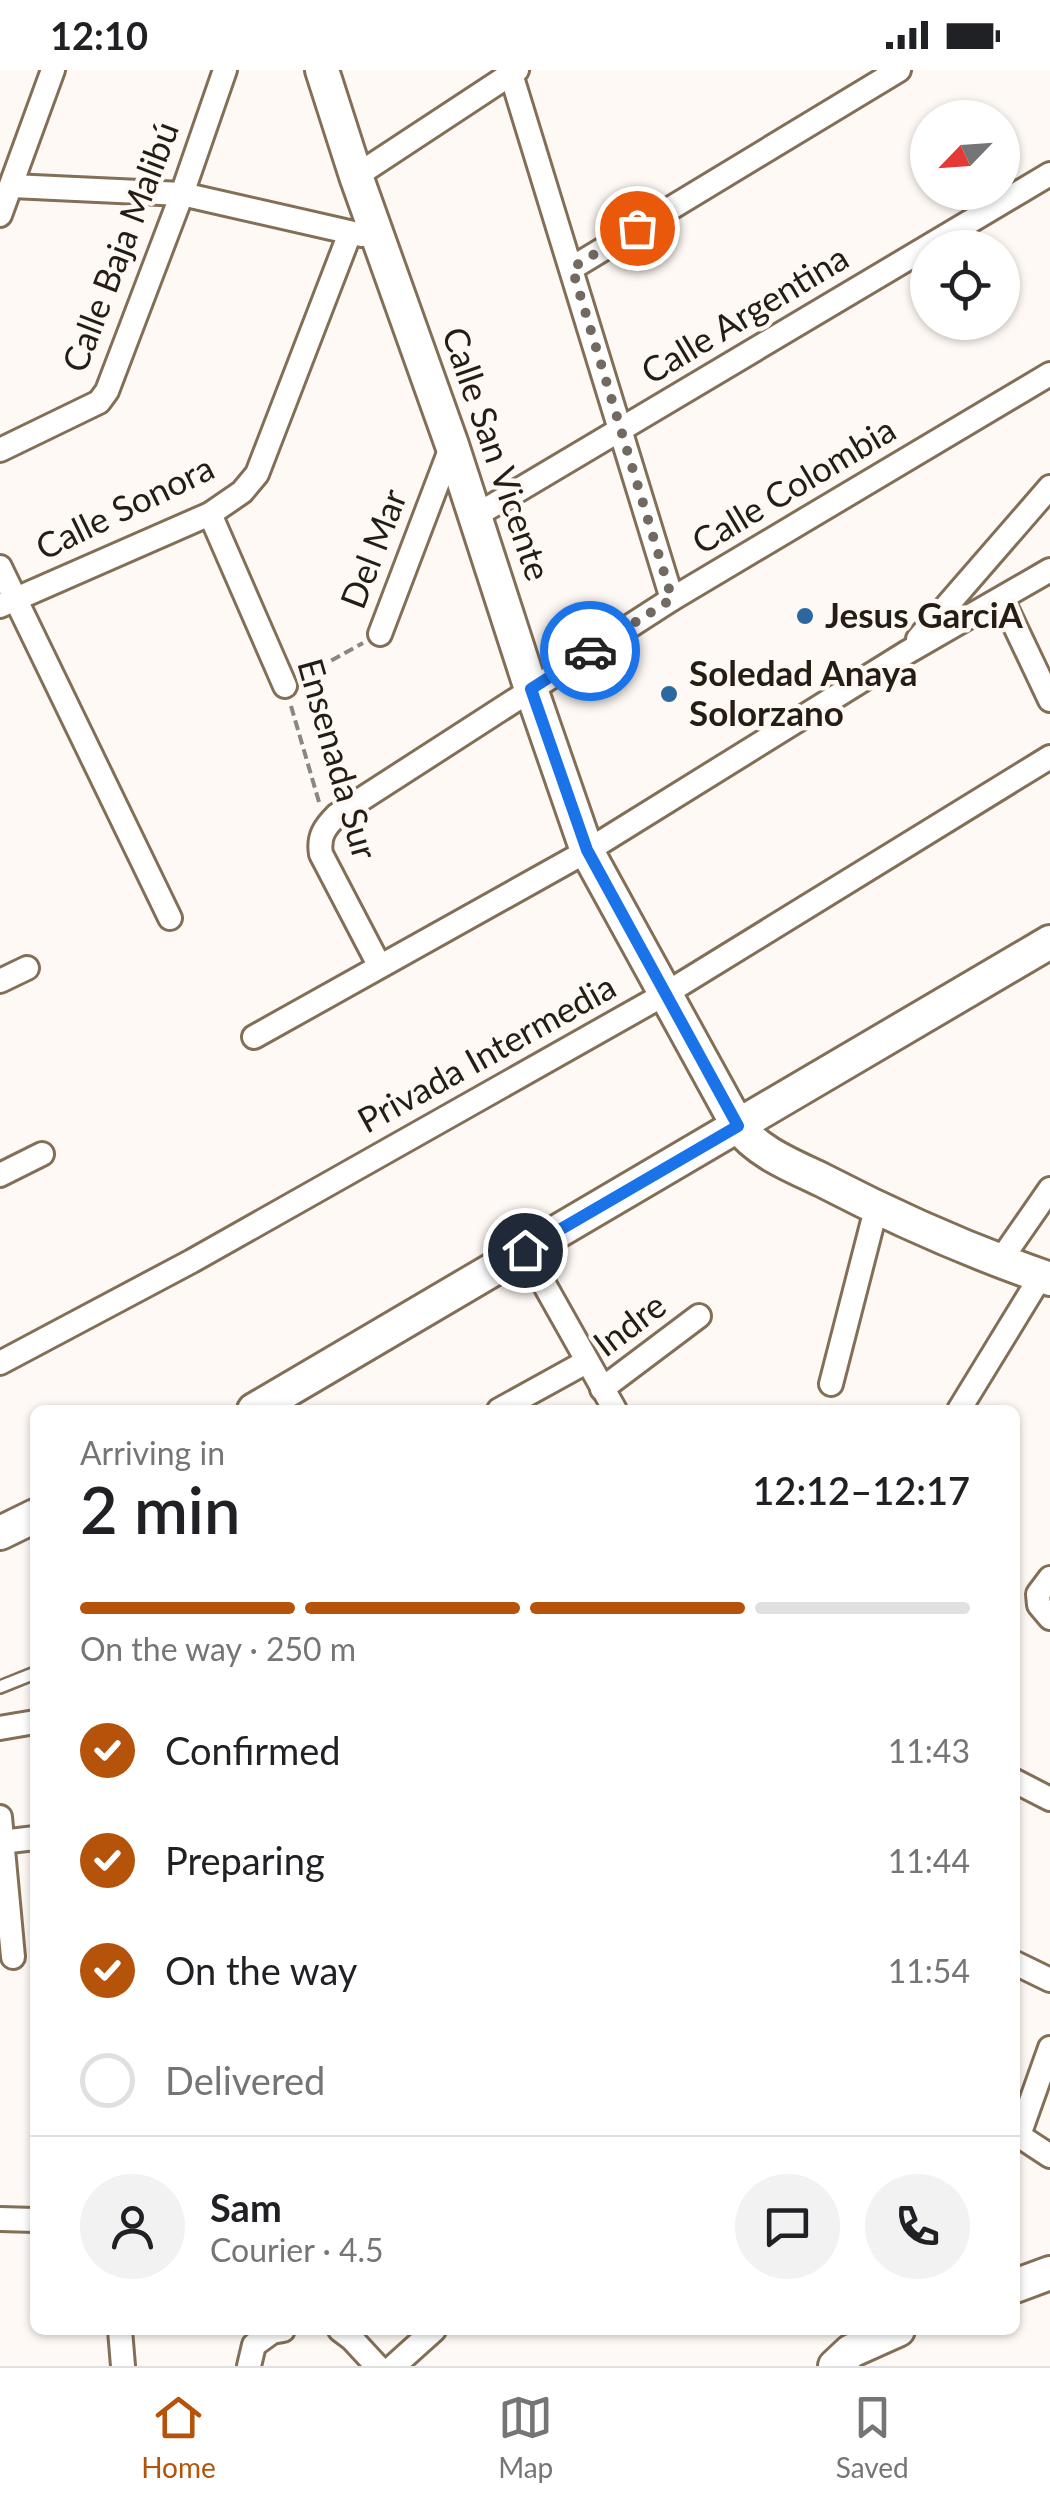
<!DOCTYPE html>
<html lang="en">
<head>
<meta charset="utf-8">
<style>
	body { margin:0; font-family:Lato,sans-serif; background:#f2f2f2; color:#202124; height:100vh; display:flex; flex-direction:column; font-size:38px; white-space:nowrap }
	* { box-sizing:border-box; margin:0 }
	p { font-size:32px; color:#757577 }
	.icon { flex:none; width:55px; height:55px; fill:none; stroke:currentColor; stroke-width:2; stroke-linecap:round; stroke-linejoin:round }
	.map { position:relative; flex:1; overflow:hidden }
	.sheet { position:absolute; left:30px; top:1335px; width:990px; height:930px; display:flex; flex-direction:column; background:#fff; border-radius:15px; box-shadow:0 2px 8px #0004 }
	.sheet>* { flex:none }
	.needle { width:65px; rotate:245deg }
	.buttons { position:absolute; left:910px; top:30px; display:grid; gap:20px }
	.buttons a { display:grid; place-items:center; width:110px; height:110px; border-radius:50%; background:#fff; box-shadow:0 2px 8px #0004; font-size:50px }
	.pin { position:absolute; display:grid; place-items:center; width:85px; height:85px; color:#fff; margin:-42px; border:5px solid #fff; border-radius:50%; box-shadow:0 2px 10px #0007 }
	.courier { position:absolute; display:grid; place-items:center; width:100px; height:100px; margin:-50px; border:8px solid #1a73e8; border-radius:50%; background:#fff; color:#222; box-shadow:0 2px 12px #0007 }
	.overview em { font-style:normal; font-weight:600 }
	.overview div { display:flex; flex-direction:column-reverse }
	.overview { display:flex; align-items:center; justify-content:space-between; height:170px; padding:0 50px }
	h1 { font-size:65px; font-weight:600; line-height:75px }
	.bar { display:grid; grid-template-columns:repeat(4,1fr); gap:15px 10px; align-content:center; height:120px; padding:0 50px }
	.bar i { height:12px; border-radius:8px; background:#e0e0e0 }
	.bar .selected { background:#b45309 }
	.bar p { grid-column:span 4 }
	.line { display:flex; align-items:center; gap:25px; padding:0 50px; border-top:2px solid #e0e0e0 }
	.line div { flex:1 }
	.round { display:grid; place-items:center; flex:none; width:105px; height:105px; border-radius:52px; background:#f2f2f2 }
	ol { padding:0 50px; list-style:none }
	li { display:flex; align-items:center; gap:30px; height:110px }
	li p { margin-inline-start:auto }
	li .icon { padding:10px; border-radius:50%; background:#b45309; color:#fff; stroke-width:4 }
	li:last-child { color:#757577 }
	li i { width:55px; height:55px; border:5px solid #e0e0e0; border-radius:50% }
	.status { display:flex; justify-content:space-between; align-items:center; height:70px; padding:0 50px; background:#fff; direction:ltr }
	.status svg { height:28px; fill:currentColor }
	.tab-bar { display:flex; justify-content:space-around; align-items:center; height:140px; border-top:2px solid #e0e0e0; background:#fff; font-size:28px; color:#757577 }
	.tab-bar a { display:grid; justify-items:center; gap:5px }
	.tab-bar .selected { color:#b45309 }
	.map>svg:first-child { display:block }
</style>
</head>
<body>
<div class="status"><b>12:10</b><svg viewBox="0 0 49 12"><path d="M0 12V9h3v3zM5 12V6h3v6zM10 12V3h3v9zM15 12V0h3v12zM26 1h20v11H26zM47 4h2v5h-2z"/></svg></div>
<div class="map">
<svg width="1050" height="2296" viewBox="0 0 1050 2296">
	<rect width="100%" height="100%" fill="#fef9f4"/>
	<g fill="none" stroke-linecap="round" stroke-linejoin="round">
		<g stroke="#836e56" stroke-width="16">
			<polyline id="lane" points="0,1617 35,1603"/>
		</g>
		<g stroke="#836e56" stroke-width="28">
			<g id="street">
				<polyline points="511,4 672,529"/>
				<polyline points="356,106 517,0"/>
				<polyline points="12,116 182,124 362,165"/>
				<polyline points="0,145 53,0"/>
				<polyline points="572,198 899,0"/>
				<polyline points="0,380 99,332 107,321 182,124 225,0"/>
				<polyline points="210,444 285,616"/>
				<polyline points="475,446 1050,104"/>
				<polyline points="0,497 170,848"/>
				<polyline points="1002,529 1050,630"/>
				<polyline points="0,536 210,444 242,422 257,404 350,163"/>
				<polyline points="380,564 452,375"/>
				<polyline points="918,569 1050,417"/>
				<path d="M 379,895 L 321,784 C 318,766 325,757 337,745 L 672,529 L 1050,304"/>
				<polyline points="0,911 27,898"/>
				<polyline points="254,967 587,781 906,583 1050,500"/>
				<polyline points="0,1105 42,1084"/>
				<polyline points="525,1180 615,1340"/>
				<polyline points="1000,1191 1050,1119"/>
				<polyline points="0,1293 192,1191 665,924 1050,687"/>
				<polyline points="831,1314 876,1139"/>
				<polyline points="602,1319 699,1246"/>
				<polyline points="499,1340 586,1292"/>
				<polyline points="959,1340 1041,1206"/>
				<polyline points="1050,1508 1038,1524 1039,1535 1050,1548"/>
				<polyline points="0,1658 35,1652"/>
				<polyline points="1015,1711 1050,1729"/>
				<polyline points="0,1747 13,1887"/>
				<polyline points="1,1772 35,1768"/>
				<polyline points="1015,1893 1050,1910"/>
				<polyline points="1015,2063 1050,2086"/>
				<polyline points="1019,2065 1050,1978"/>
				<polyline points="0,2149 35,2150"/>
				<polyline points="120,2260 123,2296"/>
				<polyline points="340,2260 352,2269 377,2296"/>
				<polyline points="249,2296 254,2275 272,2262 283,2260"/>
				<polyline points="394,2296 434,2260"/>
			</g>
		</g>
		<g stroke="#836e56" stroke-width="38">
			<g id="secondary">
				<path d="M 322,0 L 356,106 L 452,375 L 531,619 L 587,781 L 738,1056 C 759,1083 791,1095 822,1110 C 895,1148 972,1182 1050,1209"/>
				<polyline points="254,1340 1050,872"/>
				<polyline points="0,1463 35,1446"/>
				<polyline points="1015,2216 1050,2203"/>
				<polyline points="835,2296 851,2281 898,2260"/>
			</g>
		</g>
		<g stroke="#8d867f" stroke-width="4" stroke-dasharray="10 5" stroke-linecap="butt">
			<polyline points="305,605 363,573"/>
			<polyline points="291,636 319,732"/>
		</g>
		<use href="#lane" stroke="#fff" stroke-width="11"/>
		<use href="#street" stroke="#fff" stroke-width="22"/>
		<use href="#secondary" stroke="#fff" stroke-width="32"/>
	</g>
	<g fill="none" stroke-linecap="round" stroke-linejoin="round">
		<polyline stroke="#716962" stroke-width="10" stroke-dasharray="0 18" points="590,581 672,529 572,198 637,158"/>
		<polyline stroke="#1a73e8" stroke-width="12" points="525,1180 738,1056 587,780 531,619 590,581"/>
	</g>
	<g fill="#2b689f" stroke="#fef9f4" stroke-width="4">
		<circle cx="805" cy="546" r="10"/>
		<circle cx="669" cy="624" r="10"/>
	</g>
	<g text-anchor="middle" stroke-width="9" stroke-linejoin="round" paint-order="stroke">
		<g font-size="35" fill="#251c13" stroke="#fef9f4">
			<text transform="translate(121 177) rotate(-69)" y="12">Calle Baja Malibú</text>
			<text transform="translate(745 245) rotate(-31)" y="12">Calle Argentina</text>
			<text transform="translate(496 384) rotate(71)" y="12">Calle San Vicente</text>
			<text transform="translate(794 416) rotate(-31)" y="12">Calle Colombia</text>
			<text transform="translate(125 438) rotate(-26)" y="12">Calle Sonora</text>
			<text transform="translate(374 479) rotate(-69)" y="12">Del Mar</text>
			<text transform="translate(337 689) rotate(74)" y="12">Ensenada Sur</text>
			<text transform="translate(487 984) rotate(-29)" y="12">Privada Intermedia</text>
			<text transform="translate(630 1255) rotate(-37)" y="12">Indre</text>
		</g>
		<g font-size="35" font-weight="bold" fill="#251c13" stroke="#fef9f4" text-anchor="start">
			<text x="825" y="558">Jesus GarciA</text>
			<text x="689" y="616">Soledad Anaya<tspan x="689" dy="40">Solorzano</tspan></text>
		</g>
	</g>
</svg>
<div class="buttons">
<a><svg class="needle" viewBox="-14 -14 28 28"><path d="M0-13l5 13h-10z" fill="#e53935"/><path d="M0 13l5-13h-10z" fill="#757577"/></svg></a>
<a><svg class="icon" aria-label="locate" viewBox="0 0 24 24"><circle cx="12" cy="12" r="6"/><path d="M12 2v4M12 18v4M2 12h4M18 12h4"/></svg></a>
</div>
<div class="pin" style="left:637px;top:158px;background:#ea580c"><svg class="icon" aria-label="bag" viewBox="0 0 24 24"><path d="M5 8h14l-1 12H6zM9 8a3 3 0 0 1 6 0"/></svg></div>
<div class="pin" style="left:525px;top:1180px;background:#1f2937"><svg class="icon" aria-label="home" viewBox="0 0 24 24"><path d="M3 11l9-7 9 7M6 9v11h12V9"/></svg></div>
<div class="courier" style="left:590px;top:581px"><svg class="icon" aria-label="car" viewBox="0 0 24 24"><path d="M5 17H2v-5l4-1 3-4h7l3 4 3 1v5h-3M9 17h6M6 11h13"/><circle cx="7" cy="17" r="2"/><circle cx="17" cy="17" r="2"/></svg></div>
<section class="sheet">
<div class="overview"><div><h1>2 min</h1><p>Arriving in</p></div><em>12:12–12:17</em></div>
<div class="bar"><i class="selected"></i><i class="selected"></i><i class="selected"></i><i></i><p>On the way · 250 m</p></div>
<ol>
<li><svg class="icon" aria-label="check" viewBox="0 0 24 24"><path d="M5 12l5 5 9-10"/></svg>Confirmed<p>11:43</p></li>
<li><svg class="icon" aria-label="check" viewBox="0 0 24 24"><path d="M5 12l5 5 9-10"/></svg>Preparing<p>11:44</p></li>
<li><svg class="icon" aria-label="check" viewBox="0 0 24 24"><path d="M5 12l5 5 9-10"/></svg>On the way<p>11:54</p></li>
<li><i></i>Delivered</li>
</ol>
<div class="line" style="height:180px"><a class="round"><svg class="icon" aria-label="person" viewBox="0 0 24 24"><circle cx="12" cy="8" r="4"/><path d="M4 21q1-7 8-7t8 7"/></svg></a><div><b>Sam</b><p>Courier · 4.5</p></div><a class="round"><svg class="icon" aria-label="chat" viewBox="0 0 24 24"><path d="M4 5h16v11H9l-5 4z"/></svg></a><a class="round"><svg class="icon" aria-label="phone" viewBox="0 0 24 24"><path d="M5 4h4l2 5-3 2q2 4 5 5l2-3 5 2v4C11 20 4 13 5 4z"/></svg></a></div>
</section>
</div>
<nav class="tab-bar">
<a class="selected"><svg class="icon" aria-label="home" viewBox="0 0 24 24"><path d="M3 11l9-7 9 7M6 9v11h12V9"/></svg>Home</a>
<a><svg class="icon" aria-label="map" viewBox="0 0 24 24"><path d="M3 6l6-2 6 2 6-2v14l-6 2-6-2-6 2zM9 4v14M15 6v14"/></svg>Map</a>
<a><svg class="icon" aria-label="saved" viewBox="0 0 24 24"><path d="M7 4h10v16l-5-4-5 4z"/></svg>Saved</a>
</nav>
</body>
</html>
